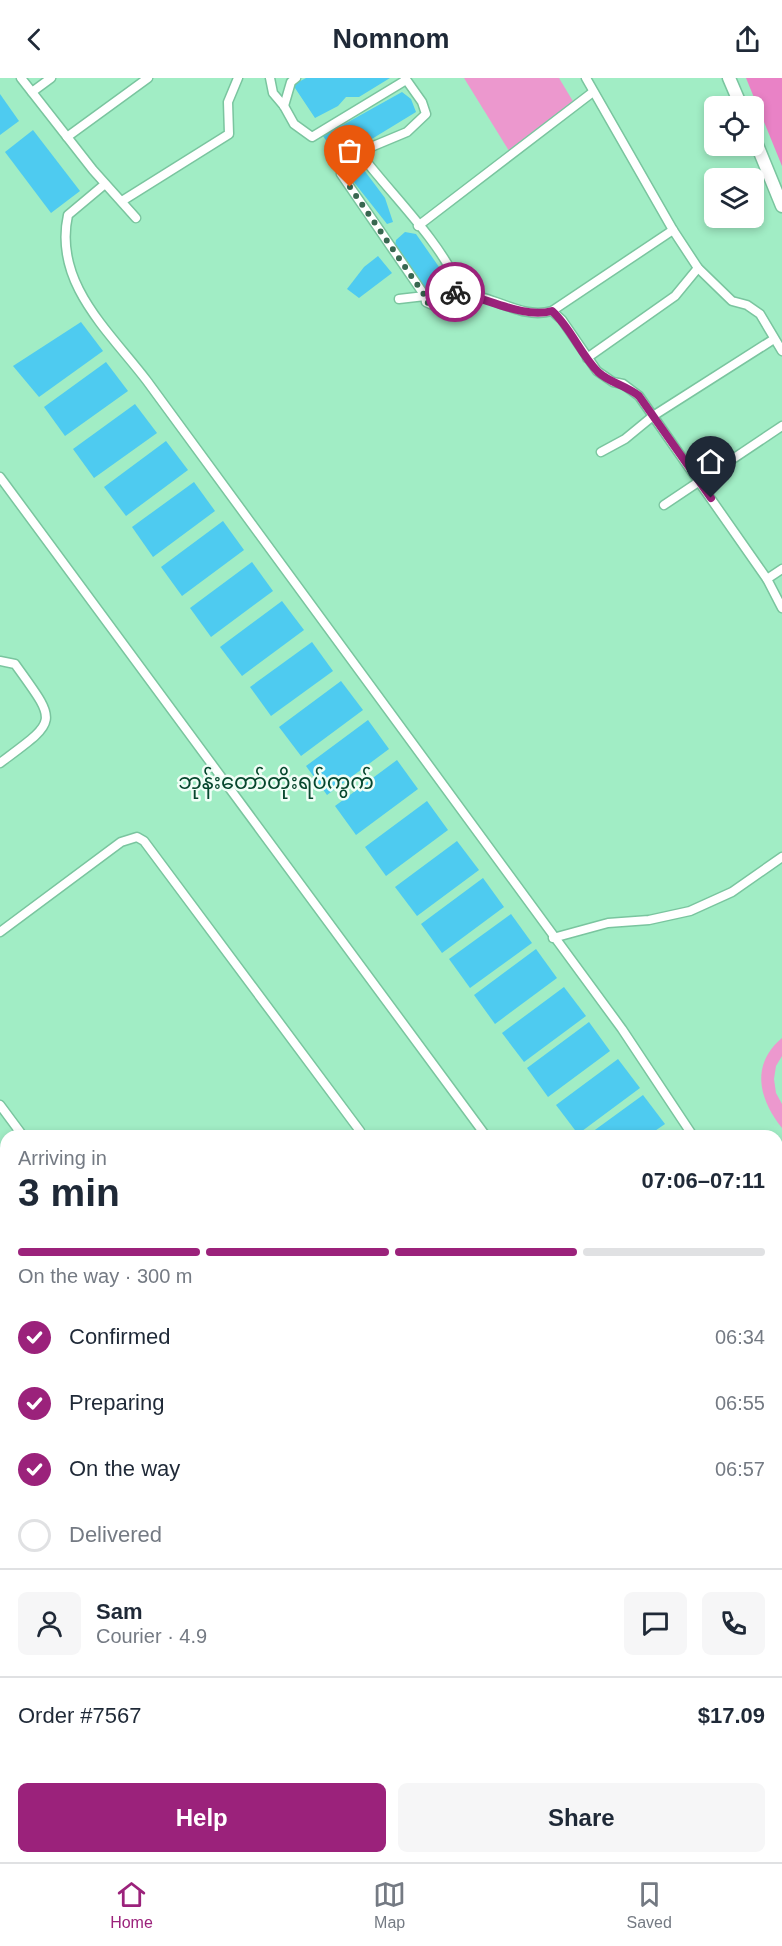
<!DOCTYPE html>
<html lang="en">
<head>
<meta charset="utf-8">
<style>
	body { margin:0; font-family:Helvetica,"Noto Sans Myanmar",sans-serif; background:#f6f6f7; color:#1f2937; height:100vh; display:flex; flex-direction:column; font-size:22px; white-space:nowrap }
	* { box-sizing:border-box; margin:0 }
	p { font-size:20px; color:#747a83 }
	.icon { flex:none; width:33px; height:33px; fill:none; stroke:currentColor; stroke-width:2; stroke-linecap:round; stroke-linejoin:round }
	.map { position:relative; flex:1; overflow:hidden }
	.drawer { position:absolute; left:0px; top:1052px; width:783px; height:734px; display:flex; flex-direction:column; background:#fff; border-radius:18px 18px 0 0; box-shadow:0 3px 9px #0003 }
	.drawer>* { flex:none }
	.fabs { position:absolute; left:704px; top:18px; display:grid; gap:12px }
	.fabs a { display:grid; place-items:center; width:60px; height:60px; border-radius:9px; background:#fff; box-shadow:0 3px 9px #0003; font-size:30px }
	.pin { position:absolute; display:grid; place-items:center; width:51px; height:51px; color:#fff; margin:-62px -26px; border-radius:50% 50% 50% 0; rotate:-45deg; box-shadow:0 0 6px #0007 }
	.pin .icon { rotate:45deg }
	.courier { position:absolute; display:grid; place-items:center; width:60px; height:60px; margin:-30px; border:4px solid #9b227b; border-radius:50%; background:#fff; color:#222; box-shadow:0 2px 8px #0007 }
	.summary em { font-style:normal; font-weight:700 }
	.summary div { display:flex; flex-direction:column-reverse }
	.summary { display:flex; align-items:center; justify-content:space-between; height:102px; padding:0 18px }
	h1 { font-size:39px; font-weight:700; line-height:45px }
	.bar { display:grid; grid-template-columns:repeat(4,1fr); gap:9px 6px; align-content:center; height:72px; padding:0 18px }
	.bar i { height:8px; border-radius:4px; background:#e0e1e3 }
	.bar .selected { background:#9b227b }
	.bar p { grid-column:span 4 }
	.line { display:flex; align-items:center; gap:15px; padding:0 18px; border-top:2px solid #e0e1e3 }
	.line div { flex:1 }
	.round { display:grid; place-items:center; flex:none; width:63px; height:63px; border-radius:9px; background:#f6f6f7 }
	ol { padding:0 18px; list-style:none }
	li { display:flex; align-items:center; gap:18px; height:66px }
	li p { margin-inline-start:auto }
	li .icon { padding:6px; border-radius:50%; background:#9b227b; color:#fff; stroke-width:4 }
	li:last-child { color:#747a83 }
	li i { width:33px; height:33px; border:3px solid #e0e1e3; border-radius:50% }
	.button { display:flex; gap:12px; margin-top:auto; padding:12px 18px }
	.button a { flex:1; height:69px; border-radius:9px; background:#9b227b; color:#fff; font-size:24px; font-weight:700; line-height:69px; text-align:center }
	.button a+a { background:#f6f6f7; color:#1f2937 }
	header { display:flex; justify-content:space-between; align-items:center; height:78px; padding:0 18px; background:#fff; font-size:27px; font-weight:700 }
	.dock { display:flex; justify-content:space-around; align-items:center; height:84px; border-top:2px solid #e0e1e3; background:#fff; font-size:16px; color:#747a83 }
	.dock a { display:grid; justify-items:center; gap:3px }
	.dock .selected { color:#9b227b }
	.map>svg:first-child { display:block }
</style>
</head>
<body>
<header><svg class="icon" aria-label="back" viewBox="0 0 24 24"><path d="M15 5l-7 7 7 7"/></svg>Nomnom<svg class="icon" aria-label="share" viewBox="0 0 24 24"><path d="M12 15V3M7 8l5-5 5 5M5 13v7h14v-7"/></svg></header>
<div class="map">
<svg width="782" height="1784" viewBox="0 0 782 1784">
	<rect width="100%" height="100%" fill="#a1edc5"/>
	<g fill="#8fe4b9">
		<polygon points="782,1356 782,1566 777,1569 777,1359"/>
		<polygon points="181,1779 479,1779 472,1784 174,1784"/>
	</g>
	<g fill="#ec98ce">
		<polygon points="464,0 559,0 574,25 511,76"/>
		<path d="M 782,960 L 782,978 L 776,988 L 774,1001 L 776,1015 L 782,1026 L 782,1050 C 759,1021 750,987 782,960 Z"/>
	</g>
	<polygon fill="#e982c6" points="746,0 782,0 782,88"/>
	<g fill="#4ecbf0">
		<polygon points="306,0 390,0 359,19 346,19 338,28 315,40 293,7"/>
		<polygon points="402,14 411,21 416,34 339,81 323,58"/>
		<polygon points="0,16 19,43 0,57"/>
		<polygon points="33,52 80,113 51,135 5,74"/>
		<polygon points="361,88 385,120 393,144 387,146 349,98 355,90"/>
		<path d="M 405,154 L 416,156 L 453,209 C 448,218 443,224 433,223 L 395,167 L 396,162 Z"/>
		<polygon points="378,178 392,195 359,220 347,211 364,189"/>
		<polygon points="81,244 103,273 39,319 13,288"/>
		<polygon points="106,284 128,313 65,358 44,329"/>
		<polygon points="135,326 157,355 94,400 73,371"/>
		<polygon points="166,363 188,392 126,438 104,409"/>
		<polygon points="194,404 215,433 153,479 132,449"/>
		<polygon points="223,443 244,472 182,518 161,489"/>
		<polygon points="252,484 273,513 211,559 190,530"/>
		<polygon points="282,523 304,552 242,598 220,569"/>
		<polygon points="312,564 333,593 271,638 250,609"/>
		<polygon points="341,603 363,632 301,678 279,649"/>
		<polygon points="368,642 389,671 327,717 306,688"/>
		<polygon points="397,682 418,711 356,757 335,728"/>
		<polygon points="427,723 448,752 386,798 365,769"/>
		<polygon points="457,763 479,792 417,838 395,809"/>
		<polygon points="483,800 504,829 442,875 421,846"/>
		<polygon points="511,836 532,865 470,910 449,881"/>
		<polygon points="536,871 557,900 495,946 474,917"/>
		<polygon points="564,909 586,938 524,984 502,955"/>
		<polygon points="589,944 610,973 548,1019 527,990"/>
		<polygon points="618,981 640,1010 578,1056 556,1027"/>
		<polygon points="643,1017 665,1046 649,1057 588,1057"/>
	</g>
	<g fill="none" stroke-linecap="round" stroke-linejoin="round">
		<g stroke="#4ecbf0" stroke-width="14">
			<polyline points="777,1349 782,1346"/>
			<polyline points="145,1784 151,1779"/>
		</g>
		<g stroke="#7ac59f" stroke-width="11">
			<g id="street">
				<polyline points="21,0 93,92 136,140"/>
				<polyline points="270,0 273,15 284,28 294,46 312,59 406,2"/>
				<polyline points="586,0 673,152 698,190 732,223 747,227 760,236 782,273"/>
				<polyline points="32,14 51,0"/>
				<polyline points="284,28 291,4 296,0"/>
				<polyline points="67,59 148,0"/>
				<path d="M 341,96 L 425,218 L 426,224 L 437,229 L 451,221 L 457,205 C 440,163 388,113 359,74 L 407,54 L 426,36 L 422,24 L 405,0"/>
				<path d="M 105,106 L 68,137 C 53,205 109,253 147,303 L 622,951 L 693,1058"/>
				<polyline points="122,123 229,56 228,24 238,0"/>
				<polyline points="418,148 593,14"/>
				<path d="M 456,214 C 465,216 475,217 484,220 C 506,226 527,240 552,233 L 562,242 L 597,293 L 613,304 L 623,306 L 639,318 L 767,501 L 782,491"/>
				<polyline points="399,221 425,218"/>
				<polyline points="552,233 673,152"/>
				<polyline points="587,280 675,218 698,190"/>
				<polyline points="601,374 625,361 653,338 774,261"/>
				<polyline points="0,399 486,1058"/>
				<polyline points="664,427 782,348"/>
				<polyline points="767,501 782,530"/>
				<path d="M 0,583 L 15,586 C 58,646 59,641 0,685"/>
				<polyline points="0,854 121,764 137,759 144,763 360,1053"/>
				<polyline points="553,860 608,845 649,842 690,833 732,814 782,779"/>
				<polyline points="0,1027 23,1058"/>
				<polyline points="777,1169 782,1176"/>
				<polyline points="0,1289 6,1297"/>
				<polyline points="0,1533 6,1529"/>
				<polyline points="777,1584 782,1580"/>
				<polyline points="0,1638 6,1633"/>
				<polyline points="0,1656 6,1664"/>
				<polyline points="528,1779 531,1784"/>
				<polyline points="0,1781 6,1777"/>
				<polyline points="490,1784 497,1779"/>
			</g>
		</g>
		<g stroke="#7ac59f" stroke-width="15">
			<g id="secondary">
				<polyline points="729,0 741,28"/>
				<polyline points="753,57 782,128"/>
			</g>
		</g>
		<use href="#street" stroke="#fff" stroke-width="8"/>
		<use href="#secondary" stroke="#fff" stroke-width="12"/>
		<g stroke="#4c8066" stroke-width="4.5">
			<g id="rail">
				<polyline points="777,1596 782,1593"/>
				<polyline points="509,1784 516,1779"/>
			</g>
		</g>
		<use href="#rail" stroke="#f0fef6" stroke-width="2" stroke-dasharray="7" stroke-linecap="butt"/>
	</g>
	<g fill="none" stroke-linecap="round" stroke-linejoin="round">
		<polyline stroke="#386750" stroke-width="6" stroke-dasharray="0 10.8" points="350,109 425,218 426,224 437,229 451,221 455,214"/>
		<path stroke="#9b227b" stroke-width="8" d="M 455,214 C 486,219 522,241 552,233 C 571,250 580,276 598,294 C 610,305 625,307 639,318 L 711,420"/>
	</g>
	<g text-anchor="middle" stroke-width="5" stroke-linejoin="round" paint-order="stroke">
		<g font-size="21" fill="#07472e" stroke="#f0fef6">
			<text x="276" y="711">ဘုန်းတော်တိုးရပ်ကွက်</text>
		</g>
	</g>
</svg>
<div class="fabs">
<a><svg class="icon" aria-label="locate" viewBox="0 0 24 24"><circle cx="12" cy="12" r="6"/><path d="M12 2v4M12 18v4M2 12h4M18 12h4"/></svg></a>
<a><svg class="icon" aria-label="layers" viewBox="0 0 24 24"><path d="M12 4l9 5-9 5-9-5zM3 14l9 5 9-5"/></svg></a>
</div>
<div class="pin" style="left:350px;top:109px;background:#ea580c"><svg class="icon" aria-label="bag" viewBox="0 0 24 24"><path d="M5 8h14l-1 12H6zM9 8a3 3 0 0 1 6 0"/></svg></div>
<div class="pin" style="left:711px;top:420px;background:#1f2937"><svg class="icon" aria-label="home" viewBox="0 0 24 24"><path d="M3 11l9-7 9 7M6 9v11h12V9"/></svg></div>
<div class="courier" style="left:455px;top:214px"><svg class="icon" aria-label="bike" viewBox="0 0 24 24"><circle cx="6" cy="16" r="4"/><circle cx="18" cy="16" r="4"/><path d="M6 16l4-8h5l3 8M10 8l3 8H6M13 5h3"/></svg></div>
<section class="drawer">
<div class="summary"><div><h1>3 min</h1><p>Arriving in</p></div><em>07:06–07:11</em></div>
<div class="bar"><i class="selected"></i><i class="selected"></i><i class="selected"></i><i></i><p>On the way · 300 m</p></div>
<ol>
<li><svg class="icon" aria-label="check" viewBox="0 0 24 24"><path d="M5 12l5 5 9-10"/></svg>Confirmed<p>06:34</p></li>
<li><svg class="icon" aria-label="check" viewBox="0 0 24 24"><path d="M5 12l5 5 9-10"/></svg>Preparing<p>06:55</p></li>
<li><svg class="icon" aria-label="check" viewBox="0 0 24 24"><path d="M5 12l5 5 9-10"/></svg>On the way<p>06:57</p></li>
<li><i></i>Delivered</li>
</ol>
<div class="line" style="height:108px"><a class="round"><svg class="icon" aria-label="person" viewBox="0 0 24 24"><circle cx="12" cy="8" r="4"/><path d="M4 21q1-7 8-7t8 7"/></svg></a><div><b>Sam</b><p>Courier · 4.9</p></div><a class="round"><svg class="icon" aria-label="chat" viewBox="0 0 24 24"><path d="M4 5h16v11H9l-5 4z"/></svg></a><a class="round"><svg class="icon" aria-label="phone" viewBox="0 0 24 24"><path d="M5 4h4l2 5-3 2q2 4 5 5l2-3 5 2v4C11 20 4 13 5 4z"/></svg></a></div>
<div class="line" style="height:78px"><div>Order #7567</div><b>$17.09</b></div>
<div class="button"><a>Help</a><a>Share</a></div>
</section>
</div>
<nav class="dock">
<a class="selected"><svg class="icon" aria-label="home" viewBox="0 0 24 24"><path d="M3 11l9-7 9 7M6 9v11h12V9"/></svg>Home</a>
<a><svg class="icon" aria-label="map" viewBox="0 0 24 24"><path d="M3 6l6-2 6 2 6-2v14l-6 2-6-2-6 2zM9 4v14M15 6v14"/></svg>Map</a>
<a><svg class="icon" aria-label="saved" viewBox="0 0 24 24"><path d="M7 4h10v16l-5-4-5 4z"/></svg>Saved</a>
</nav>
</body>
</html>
